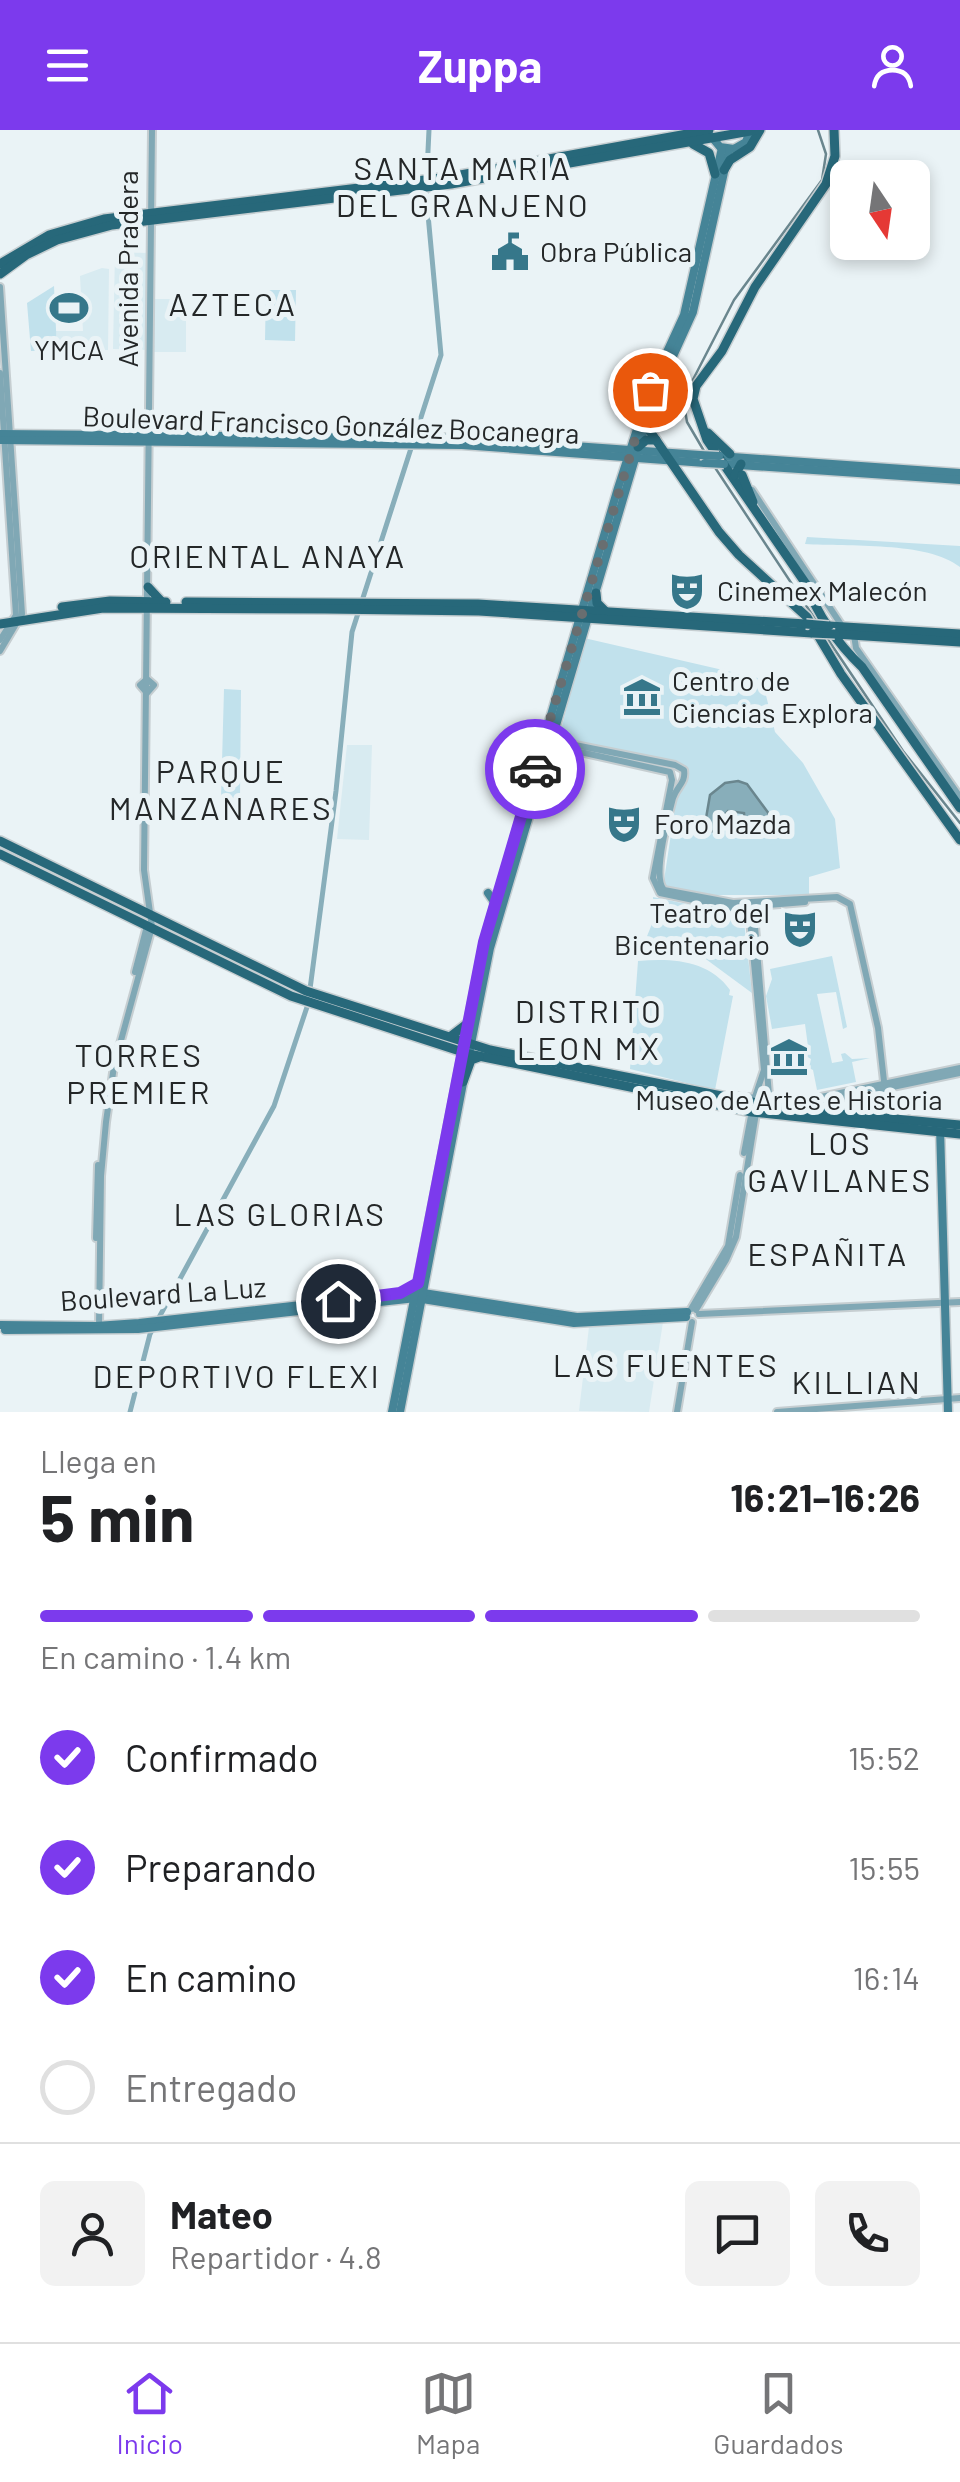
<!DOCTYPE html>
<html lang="es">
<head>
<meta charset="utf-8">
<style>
	body { margin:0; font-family:Barlow,sans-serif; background:#f2f2f2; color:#202124; height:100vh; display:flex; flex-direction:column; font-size:38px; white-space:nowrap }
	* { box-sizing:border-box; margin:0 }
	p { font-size:32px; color:#757577 }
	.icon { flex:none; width:55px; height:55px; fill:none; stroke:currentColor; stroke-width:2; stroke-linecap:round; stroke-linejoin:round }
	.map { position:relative; height:1282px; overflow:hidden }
	.panel { display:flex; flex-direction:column; background:#fff; flex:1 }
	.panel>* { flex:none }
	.needle { width:65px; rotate:167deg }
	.buttons { position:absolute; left:830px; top:30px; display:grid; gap:20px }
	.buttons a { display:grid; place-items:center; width:100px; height:100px; border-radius:15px; background:#fff; box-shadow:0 5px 15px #0003; font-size:50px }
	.pin { position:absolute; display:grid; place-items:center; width:85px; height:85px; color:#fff; margin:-42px; border:5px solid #fff; border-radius:50%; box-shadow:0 2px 10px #0007 }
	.courier { position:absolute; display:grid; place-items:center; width:100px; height:100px; margin:-50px; border:8px solid #7c3aed; border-radius:50%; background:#fff; color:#222; box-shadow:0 2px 12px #0007 }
	.overview em { font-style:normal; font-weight:700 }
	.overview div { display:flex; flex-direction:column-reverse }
	.overview { display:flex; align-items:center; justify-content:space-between; height:170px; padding:0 40px }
	h1 { font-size:65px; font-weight:700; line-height:75px }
	.bar { display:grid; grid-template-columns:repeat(4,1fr); gap:15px 10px; align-content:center; height:120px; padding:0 40px }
	.bar i { height:12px; border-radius:8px; background:#e0e0e0 }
	.bar .current { background:#7c3aed }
	.bar p { grid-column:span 4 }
	.line { display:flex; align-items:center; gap:25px; padding:0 40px; border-top:2px solid #e0e0e0 }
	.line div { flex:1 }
	.round { display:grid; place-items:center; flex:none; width:105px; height:105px; border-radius:15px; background:#f2f2f2 }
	ol { padding:0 40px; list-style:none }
	li { display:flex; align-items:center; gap:30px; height:110px }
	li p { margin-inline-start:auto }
	li .icon { padding:10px; border-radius:50%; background:#7c3aed; color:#fff; stroke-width:4 }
	li:last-child { color:#757577 }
	li i { width:55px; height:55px; border:5px solid #e0e0e0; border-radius:50% }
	header { display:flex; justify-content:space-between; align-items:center; height:130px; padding:0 40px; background:#7c3aed; color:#fff; font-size:45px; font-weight:700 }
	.tabs { display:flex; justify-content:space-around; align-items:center; height:140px; border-top:2px solid #e0e0e0; background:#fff; font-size:28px; color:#757577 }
	.tabs a { display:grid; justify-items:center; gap:5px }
	.tabs .current { color:#7c3aed }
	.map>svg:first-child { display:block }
</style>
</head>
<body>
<header><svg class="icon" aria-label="menu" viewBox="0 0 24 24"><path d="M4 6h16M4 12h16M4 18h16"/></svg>Zuppa<svg class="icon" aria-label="person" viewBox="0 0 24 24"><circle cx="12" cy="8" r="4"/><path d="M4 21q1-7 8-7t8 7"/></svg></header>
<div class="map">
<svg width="960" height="1282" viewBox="0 0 960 1282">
	<rect width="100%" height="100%" fill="#eaf3f6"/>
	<g fill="#d8ebf1">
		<polygon points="115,122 148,123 146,220 113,219"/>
		<polygon points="102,138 109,139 108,220 57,221 56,201 83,201 80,146"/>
		<rect x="154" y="169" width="32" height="53"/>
		<polygon points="347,615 372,615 369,710 337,709"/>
		<polygon points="663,1192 649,1282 579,1281 589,1197"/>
	</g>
	<g fill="#c1e1ec">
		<polygon points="54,156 57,221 31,221 27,173"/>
		<polygon points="266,160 296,160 295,211 265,210"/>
		<path d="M 807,407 L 960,416 L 960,437 C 927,411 848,417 805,414 Z"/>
		<polygon points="584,508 762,549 775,602 803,633 835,689 840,738 809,747 809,764 803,765 716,765 663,757 677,664 688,650 688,642 679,634 568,612 569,604 561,600"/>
		<polygon points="224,559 241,560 240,668 221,669"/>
		<polygon points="653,767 720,781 721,783 743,783 752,863 703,827 651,822 643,816 654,789"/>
		<polygon points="832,826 847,897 843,899 836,862 817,864 832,933 843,931 841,924 845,923 852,929 870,928 852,932 856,952 817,960 813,940 809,938 811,929 806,926 806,923 809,924 805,894 772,899 766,866 772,849 770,839"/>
		<path d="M 638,831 C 672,828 709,830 730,860 L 729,865 L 733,866 L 715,960 L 630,939 Z"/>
	</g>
	<polygon fill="#88aeba" stroke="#6a868e" stroke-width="2.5" points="738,651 747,654 775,692 759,696 745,693 744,683 728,681 719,691 717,702 704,700 710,665 725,653"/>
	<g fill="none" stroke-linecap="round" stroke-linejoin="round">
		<g stroke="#6a868e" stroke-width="2.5">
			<polyline points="704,321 687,292 683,269 734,170 822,50 826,24 818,0"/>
			<polyline points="714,336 817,492"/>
			<polyline points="827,508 903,621 960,693"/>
		</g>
		<g stroke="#88aeba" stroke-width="5">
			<polyline points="310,859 336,661 352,502 441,225 426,63 429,0"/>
			<polyline points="130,1282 150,1204 274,976 307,877"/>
		</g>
		<g stroke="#c6ced1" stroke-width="10">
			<g id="tertiary">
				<polyline points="0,157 22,484 0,521"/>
				<polyline points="0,243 16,485 0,510"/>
				<polyline points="752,360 842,496"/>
				<polyline points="854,505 856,518 960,667"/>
				<polygon points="147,549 154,555 147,563 140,555"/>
				<path d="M 550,610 L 675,635 L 684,640 C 686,653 677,656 673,668 C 668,687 652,747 664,760 L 733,773 L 837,767 L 850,774 L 878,898 L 885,960 L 881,988"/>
				<polyline points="549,615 670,642 672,650 653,748 660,763 732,778 805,772"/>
				<polyline points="749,779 764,940 753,973"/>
				<polyline points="135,842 147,796"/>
				<polyline points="736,966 797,972 960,938"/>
				<polyline points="797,977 960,943"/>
				<polyline points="744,1023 751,986"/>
				<polyline points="96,1108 98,1035"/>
				<polyline points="691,1179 728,1116 740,1045"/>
				<polyline points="696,1180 726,1130 736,1107 756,983 769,965 753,772"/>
				<polyline points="699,1184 960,1172"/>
				<polyline points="99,1197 101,1046 106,992 114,936 152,797 144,740 152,0"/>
				<polyline points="677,1282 692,1192"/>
				<polyline points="777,1282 960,1268"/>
			</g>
		</g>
		<g stroke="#c6ced1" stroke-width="11">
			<g id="secondary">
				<polyline points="711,6 720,17 734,19 746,12 750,0"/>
				<polyline points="0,304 461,308 700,325"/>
				<polyline points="0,310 462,315 705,333"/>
				<polyline points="719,326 960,343"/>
				<polyline points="724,334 960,350"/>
				<polyline points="488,763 499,779"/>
				<polyline points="468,929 490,818 637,322 655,266 693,182 729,20"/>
				<polyline points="940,997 948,1282"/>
				<polyline points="0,1195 96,1196 139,1193 417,1162 577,1187 687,1182"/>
				<polyline points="5,1200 138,1199 416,1168 574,1193 686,1187"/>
				<polyline points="392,1282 484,812 618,358 650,259 684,185 722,18"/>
				<polyline points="400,1282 464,948"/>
			</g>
		</g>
		<g stroke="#c6ced1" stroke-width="12">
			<g id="primary">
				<path d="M 834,0 L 835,26 L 826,54 L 755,157 L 722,221 L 696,256 L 693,269 L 707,310 L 806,454 C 818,486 837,513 862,537 L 960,678"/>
				<polyline points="693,14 709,23 715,44"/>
				<polyline points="724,40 730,30 750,17 760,0"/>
				<polyline points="0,134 49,105 104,89 449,47 709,0"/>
				<polyline points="0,144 26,125 57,110 112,95 451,54 756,0"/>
				<polyline points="647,267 645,294 719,402 739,425 807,487 841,544 960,710"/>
				<polyline points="708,303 730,324"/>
				<polyline points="638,317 646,310 656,310"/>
				<polyline points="735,345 741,334"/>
				<polyline points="742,345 753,372"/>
				<polyline points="148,457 161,471"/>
				<polyline points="596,463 597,473 605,481"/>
				<polyline points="186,472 478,474 806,494"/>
				<polyline points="62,477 110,471 166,472"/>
				<polyline points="0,494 103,478 325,479 479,481 812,503"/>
				<polyline points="829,496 960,504"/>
				<polyline points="835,504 960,512"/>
				<polyline points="0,711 306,861 490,920 787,979 960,995"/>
				<polyline points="0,724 291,866 469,924 752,982 960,1004"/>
				<polyline points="451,906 468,893"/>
				<polyline points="463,952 471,930 479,927"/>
			</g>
		</g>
		<use href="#tertiary" stroke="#80a8b5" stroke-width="6"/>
		<use href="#secondary" stroke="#458497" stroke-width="8"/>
		<use href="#primary" stroke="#27687a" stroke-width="9"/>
		<g stroke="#c6ced1" stroke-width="11" stroke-linecap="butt">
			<g id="secondary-bridge">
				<polyline points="700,325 719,326"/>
				<polyline points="705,333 724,334"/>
			</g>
		</g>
		<g stroke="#c6ced1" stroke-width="12" stroke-linecap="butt">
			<g id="primary-bridge">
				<polyline points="806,494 829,496"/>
				<polyline points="812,503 835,504"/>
			</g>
		</g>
		<use href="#secondary-bridge" stroke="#458497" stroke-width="8"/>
		<use href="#primary-bridge" stroke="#27687a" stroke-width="9"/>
	</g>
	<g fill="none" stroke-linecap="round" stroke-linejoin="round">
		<polyline stroke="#696e70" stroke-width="10" stroke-dasharray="0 18" points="535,639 650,260"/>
		<polyline stroke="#7c3aed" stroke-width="12" points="338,1171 400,1163 418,1153 484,812 535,639"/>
	</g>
	<defs>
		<g id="civic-bare" transform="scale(3)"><path d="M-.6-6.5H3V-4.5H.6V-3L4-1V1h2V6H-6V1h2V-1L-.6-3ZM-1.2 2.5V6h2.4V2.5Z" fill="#36778a" stroke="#eaf3f6" stroke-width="2.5" paint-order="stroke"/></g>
		<g id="stadium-bare" transform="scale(3)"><path d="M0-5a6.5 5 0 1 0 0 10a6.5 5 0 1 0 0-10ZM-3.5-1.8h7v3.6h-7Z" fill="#36778a" stroke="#eaf3f6" stroke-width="2.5" paint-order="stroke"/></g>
		<g id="theatre-bare" transform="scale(3)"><path d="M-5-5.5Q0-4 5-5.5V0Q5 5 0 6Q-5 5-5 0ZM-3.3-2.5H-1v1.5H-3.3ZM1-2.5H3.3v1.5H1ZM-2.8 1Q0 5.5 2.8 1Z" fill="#36778a" stroke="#eaf3f6" stroke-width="2.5" paint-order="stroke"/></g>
		<g id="museum-bare" transform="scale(3)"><path d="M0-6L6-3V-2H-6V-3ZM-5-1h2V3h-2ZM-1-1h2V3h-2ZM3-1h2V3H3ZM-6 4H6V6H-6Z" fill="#36778a" stroke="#eaf3f6" stroke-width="2.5" paint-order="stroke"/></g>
	</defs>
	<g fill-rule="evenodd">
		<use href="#civic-bare" x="510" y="122"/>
		<use href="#stadium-bare" x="69" y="178"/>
		<use href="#theatre-bare" x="687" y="461"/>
		<use href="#museum-bare" x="642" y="567"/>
		<use href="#theatre-bare" x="624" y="694"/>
		<use href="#theatre-bare" x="800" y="799"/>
		<use href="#museum-bare" x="789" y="927"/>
	</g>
	<g text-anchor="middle" stroke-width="10" stroke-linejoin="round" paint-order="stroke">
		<g font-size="28" fill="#242728" stroke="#eaf3f6" text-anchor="start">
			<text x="540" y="132">Obra Pública</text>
			<text x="69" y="230" text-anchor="middle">YMCA</text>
			<text x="717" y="471">Cinemex Malecón</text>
			<text x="672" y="561">Centro de<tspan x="672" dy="32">Ciencias Explora</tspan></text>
			<text x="654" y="704">Foro Mazda</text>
			<text x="770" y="793" text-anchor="end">Teatro del<tspan x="770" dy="32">Bicentenario</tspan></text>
			<text x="789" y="980" text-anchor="middle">Museo de Artes e Historia</text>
		</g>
		<g font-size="28" fill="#242728" stroke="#eaf3f6">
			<text transform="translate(128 139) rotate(-90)" y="10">Avenida Pradera</text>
			<text transform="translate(331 295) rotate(2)" y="10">Boulevard Francisco González Bocanegra</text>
			<text transform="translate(163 1164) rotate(-4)" y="10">Boulevard La Luz</text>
		</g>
		<g font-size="32" letter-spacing="2.5" fill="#242728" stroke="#eaf3f6">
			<text x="463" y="50">SANTA MARIA<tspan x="463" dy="37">DEL GRANJENO</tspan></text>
			<text x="233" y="186">AZTECA</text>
			<text x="268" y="438">ORIENTAL ANAYA</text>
			<text x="221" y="653">PARQUE<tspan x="221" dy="37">MANZANARES</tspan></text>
			<text x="589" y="893">DISTRITO<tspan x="589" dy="37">LEON MX</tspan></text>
			<text x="139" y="937">TORRES<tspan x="139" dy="37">PREMIER</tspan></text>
			<text x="840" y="1025">LOS<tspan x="840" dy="37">GAVILANES</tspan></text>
			<text x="280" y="1096">LAS GLORIAS</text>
			<text x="828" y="1136">ESPAÑITA</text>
			<text x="666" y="1247">LAS FUENTES</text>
			<text x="237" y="1258">DEPORTIVO FLEXI</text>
			<text x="857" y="1264">KILLIAN</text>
		</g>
	</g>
</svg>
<div class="buttons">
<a><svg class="needle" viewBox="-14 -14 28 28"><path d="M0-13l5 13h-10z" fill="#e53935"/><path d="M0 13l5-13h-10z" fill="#757577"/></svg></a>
</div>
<div class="pin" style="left:650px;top:260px;background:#ea580c"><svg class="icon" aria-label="bag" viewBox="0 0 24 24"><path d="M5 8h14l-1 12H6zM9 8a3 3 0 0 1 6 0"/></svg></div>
<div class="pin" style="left:338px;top:1171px;background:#1f2937"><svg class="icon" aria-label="home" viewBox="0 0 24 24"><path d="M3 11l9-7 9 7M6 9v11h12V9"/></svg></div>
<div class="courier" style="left:535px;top:639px"><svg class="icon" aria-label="car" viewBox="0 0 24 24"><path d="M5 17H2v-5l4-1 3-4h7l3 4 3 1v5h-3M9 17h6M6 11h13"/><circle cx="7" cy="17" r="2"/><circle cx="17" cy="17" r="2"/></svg></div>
</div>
<section class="panel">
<div class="overview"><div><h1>5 min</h1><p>Llega en</p></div><em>16:21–16:26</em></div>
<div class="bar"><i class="current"></i><i class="current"></i><i class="current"></i><i></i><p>En camino · 1.4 km</p></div>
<ol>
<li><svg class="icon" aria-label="check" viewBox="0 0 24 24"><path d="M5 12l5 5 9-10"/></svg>Confirmado<p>15:52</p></li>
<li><svg class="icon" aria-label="check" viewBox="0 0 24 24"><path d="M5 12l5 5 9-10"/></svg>Preparando<p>15:55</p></li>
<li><svg class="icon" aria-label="check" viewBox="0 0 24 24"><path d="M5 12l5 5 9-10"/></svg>En camino<p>16:14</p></li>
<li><i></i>Entregado</li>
</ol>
<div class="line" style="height:180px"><a class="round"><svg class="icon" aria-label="person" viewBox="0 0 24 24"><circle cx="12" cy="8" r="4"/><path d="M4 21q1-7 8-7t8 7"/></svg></a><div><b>Mateo</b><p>Repartidor · 4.8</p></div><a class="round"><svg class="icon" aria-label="chat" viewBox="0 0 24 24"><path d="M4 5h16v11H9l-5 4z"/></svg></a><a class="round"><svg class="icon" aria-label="phone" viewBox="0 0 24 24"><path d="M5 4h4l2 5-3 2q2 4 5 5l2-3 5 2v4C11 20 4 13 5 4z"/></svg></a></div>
</section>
<nav class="tabs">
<a class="current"><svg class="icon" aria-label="home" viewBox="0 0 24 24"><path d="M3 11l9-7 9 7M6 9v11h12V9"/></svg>Inicio</a>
<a><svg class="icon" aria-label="map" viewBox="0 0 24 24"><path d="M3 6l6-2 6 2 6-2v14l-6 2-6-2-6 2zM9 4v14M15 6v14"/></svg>Mapa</a>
<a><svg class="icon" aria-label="saved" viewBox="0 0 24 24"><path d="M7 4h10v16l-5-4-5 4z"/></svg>Guardados</a>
</nav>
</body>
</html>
